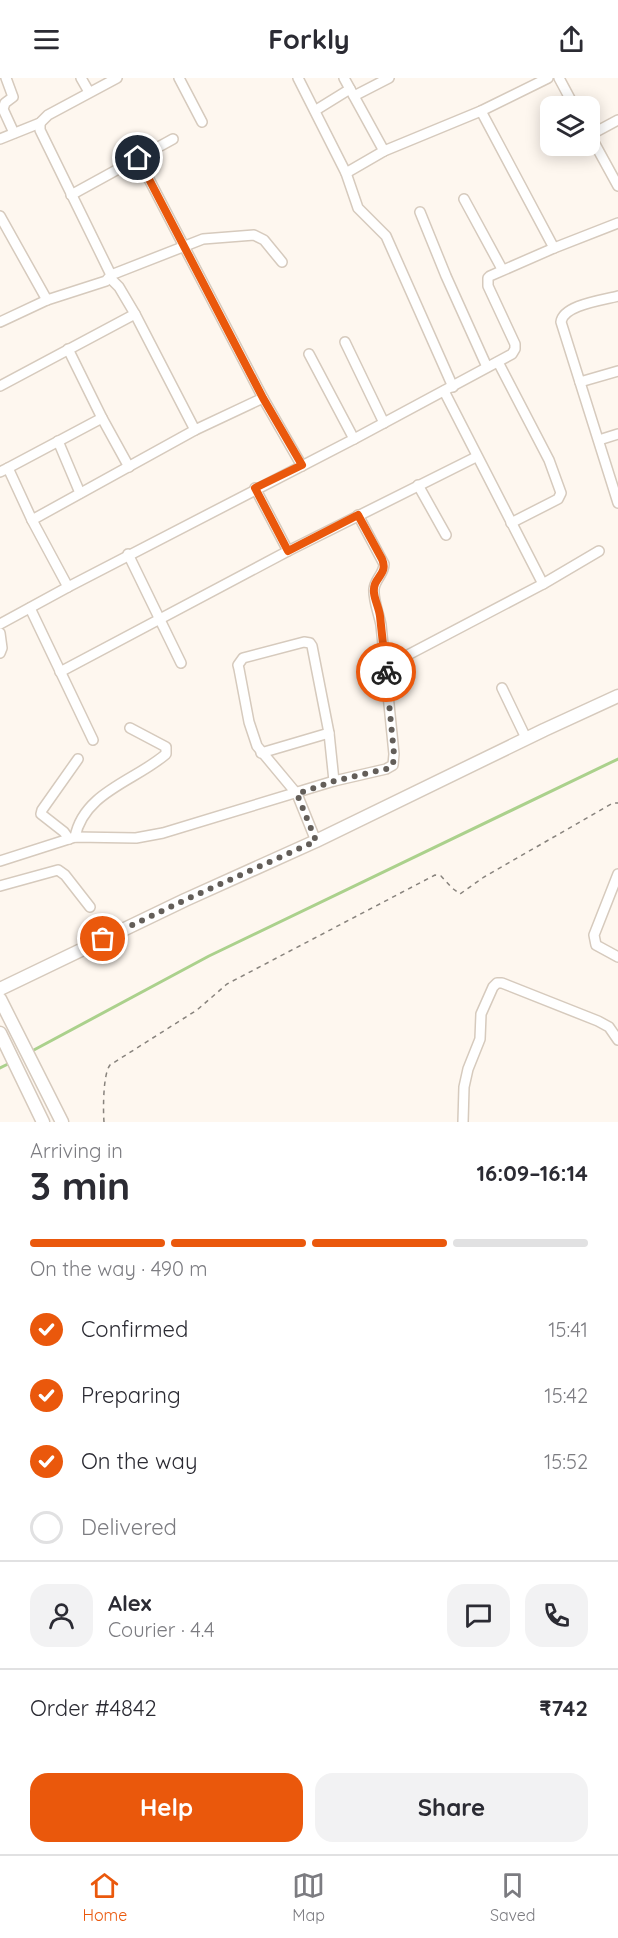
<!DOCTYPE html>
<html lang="en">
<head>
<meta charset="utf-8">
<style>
	body { margin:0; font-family:Quicksand,sans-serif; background:#f2f2f3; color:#2b2b33; height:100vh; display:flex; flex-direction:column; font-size:22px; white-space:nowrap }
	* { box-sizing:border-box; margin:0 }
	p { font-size:20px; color:#7c7c81 }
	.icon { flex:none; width:33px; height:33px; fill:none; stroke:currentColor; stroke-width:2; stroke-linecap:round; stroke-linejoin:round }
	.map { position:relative; height:1044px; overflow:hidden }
	.drawer { display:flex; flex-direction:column; background:#fff; flex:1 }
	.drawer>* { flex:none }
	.controls { position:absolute; left:540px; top:18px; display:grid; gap:12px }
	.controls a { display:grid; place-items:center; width:60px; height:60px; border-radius:12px; background:#fff; box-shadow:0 3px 15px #0003; font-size:30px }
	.pin { position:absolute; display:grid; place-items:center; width:51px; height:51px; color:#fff; margin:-26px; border:3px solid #fff; border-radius:50%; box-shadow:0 2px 6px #0007 }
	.courier { position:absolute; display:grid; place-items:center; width:60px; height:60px; margin:-30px; border:4px solid #ea580c; border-radius:50%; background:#fff; color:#222; box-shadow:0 2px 8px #0007 }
	.head em { font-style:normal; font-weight:800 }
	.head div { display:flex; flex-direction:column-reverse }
	.head { display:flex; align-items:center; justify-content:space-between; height:102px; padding:0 30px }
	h1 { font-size:39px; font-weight:800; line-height:45px }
	.bar { display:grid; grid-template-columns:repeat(4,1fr); gap:9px 6px; align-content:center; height:72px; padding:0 30px }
	.bar i { height:8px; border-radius:4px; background:#e1e1e2 }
	.bar .current { background:#ea580c }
	.bar p { grid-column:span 4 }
	.line { display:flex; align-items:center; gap:15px; padding:0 30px; border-top:2px solid #e1e1e2 }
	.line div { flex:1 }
	.round { display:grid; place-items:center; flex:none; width:63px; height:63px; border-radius:18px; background:#f2f2f3 }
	ol { padding:0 30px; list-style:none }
	li { display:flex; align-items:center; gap:18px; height:66px }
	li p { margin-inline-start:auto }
	li .icon { padding:6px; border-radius:50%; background:#ea580c; color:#fff; stroke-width:4 }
	li:last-child { color:#7c7c81 }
	li i { width:33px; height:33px; border:3px solid #e1e1e2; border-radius:50% }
	.primary-button { display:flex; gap:12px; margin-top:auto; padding:12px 30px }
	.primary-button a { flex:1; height:69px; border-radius:18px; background:#ea580c; color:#fff; font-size:24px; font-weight:800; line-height:69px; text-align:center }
	.primary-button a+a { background:#f2f2f3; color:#2b2b33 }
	header { display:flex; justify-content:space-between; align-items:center; height:78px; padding:0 30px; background:#fff; font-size:27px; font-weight:800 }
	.menu { display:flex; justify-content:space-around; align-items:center; height:84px; border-top:2px solid #e1e1e2; background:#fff; font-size:16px; color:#7c7c81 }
	.menu a { display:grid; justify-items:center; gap:3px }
	.menu .current { color:#ea580c }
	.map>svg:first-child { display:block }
</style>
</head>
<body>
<header><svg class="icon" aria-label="menu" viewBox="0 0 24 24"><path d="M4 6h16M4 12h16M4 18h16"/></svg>Forkly<svg class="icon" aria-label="share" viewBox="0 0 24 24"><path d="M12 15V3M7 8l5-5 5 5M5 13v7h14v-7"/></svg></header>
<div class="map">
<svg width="618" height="1044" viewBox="0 0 618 1044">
	<rect width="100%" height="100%" fill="#fef7ef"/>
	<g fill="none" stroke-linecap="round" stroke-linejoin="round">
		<g stroke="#abd18c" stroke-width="3">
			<polyline points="32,973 209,878 618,681"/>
			<polyline points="0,990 10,985"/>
		</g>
		<g stroke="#d6cabd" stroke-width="12">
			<g id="minor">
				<polyline points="6,0 13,19 5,25 3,31 14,55"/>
				<polyline points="81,0 89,14"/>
				<polyline points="179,0 202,44"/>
				<polyline points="298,0 346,95 358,130 386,158 453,309"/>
				<polyline points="344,0 384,73"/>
				<polyline points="559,0 574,28"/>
				<polyline points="354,18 389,0"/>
				<polyline points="316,32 350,11"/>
				<polyline points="481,33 554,170"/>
				<polyline points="590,57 618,108"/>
				<polyline points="590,57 618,42"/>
				<polyline points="0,61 40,45 48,37 117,0"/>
				<polyline points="138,80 263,320"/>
				<polyline points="346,95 384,73 481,33 548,0"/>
				<polyline points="71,117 173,61"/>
				<polyline points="464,121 502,191"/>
				<polyline points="420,134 446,198 487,289"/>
				<polyline points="0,138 47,222"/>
				<polyline points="111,197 203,161 254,157 264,162 282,184"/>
				<polyline points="110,200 119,209 135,236 195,352 263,320 302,388"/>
				<path d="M 618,218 C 603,222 563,227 561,244 L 618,425"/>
				<polyline points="0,244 47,222 106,203 111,197 40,52 40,45"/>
				<polyline points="345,264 384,345"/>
				<polyline points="68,271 102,340 129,389"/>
				<polyline points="498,284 549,382 561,415 558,421 511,445"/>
				<polyline points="580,304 618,293"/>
				<polyline points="0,308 135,236"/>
				<polyline points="444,313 543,506"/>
				<polyline points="354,361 512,276 515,271 515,266 488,208 488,200 490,198 554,170 618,145"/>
				<polyline points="599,362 618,356"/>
				<polyline points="58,363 80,415"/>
				<polyline points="8,390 102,340"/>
				<polyline points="0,394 8,390 32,442 68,509 354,361 309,276"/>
				<polyline points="418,407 446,457"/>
				<polyline points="255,410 288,473"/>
				<polyline points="32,442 195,352"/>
				<polyline points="128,476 181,585"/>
				<polyline points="30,530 93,662"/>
				<polyline points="0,546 68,509"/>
				<polyline points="0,555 2,570 0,575"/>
				<polyline points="385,589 543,506 599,473"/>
				<polyline points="60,594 288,473 476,379"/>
				<polyline points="502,610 526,660"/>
				<polyline points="261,675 329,655"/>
				<path d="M 75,759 C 84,714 135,703 166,676 L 166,669 L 130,650"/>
				<polyline points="69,761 64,754 41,736 42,732 78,681"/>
				<polyline points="316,763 297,716 257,668 249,644 239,591 238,587 243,580 304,564 310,565 312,568 329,655 334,703"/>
				<path d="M 0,783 L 75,759 L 136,760 L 163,755 L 334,703 L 386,691 L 393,687 L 394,676 C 390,633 385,590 381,547 C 379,536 373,522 374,511 C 375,501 384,496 384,486 L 358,437"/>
				<polyline points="618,796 594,857 596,867 618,879"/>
				<polyline points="0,808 58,792 65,797 90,829"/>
				<polyline points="463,1044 464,1009 468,991 480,961 481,936 493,909 497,905 502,905 598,943 609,949 618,962"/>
			</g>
		</g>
		<g stroke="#d6cabd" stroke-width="15">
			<g id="major">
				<polyline points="0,911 185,822 316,763 544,652 618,618"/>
				<polyline points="0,921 62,1044"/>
				<polyline points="0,955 43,1044"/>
			</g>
		</g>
		<path stroke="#88837d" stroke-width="1.5" stroke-dasharray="4.5 4.5" stroke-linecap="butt" d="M 104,1044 C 103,1031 103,996 110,987 L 197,932 L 227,906 L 435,797 L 441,798 L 452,810 L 460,816 L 484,799 L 613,725 L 618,725"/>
		<use href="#minor" stroke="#fff" stroke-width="9"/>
		<use href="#major" stroke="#fff" stroke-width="12"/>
	</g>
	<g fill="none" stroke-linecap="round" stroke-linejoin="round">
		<polyline stroke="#635e59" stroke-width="6" stroke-dasharray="0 10.8" points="103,861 185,822 316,763 297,716 334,703 386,691 393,687 394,676 386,594"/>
		<path stroke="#ea580c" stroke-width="8" d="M 138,80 L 263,320 L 302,387 L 255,410 L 288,473 L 358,437 L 382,481 C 389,497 372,499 374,515 C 375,523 379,530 380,538 C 382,556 384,575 386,594"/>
	</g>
</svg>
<div class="controls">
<a><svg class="icon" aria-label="layers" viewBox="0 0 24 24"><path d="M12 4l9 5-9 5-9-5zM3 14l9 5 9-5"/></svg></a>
</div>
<div class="pin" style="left:103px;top:861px;background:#ea580c"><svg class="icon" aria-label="bag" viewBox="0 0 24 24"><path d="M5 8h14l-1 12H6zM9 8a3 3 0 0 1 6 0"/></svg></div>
<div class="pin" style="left:138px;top:80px;background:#1f2937"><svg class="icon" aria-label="home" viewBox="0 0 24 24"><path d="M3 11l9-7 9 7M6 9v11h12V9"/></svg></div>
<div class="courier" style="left:386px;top:594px"><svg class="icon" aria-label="bike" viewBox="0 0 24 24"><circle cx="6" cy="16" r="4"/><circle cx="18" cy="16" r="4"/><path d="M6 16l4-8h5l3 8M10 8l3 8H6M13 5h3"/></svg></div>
</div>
<section class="drawer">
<div class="head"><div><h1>3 min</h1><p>Arriving in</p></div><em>16:09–16:14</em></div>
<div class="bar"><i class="current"></i><i class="current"></i><i class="current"></i><i></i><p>On the way · 490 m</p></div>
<ol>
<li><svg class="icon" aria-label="check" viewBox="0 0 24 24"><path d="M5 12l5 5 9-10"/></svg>Confirmed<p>15:41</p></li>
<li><svg class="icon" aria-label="check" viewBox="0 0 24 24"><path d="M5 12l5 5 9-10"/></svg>Preparing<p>15:42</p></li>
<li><svg class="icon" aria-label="check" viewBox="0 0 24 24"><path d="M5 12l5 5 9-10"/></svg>On the way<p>15:52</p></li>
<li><i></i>Delivered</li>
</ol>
<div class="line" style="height:108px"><a class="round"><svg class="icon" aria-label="person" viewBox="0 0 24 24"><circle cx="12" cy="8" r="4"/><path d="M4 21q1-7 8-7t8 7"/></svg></a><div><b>Alex</b><p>Courier · 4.4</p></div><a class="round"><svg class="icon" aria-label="chat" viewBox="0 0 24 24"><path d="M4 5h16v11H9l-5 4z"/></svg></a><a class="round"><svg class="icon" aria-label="phone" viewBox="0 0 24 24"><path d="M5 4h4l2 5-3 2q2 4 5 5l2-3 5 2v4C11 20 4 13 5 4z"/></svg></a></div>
<div class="line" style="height:78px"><div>Order #4842</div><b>₹742</b></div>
<div class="primary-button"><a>Help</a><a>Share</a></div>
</section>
<nav class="menu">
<a class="current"><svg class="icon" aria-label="home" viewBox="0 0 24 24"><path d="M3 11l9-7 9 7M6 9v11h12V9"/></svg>Home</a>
<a><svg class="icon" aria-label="map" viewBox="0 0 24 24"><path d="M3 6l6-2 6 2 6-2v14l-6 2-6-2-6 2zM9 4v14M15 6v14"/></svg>Map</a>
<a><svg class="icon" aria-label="saved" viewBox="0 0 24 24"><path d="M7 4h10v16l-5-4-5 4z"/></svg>Saved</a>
</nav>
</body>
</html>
